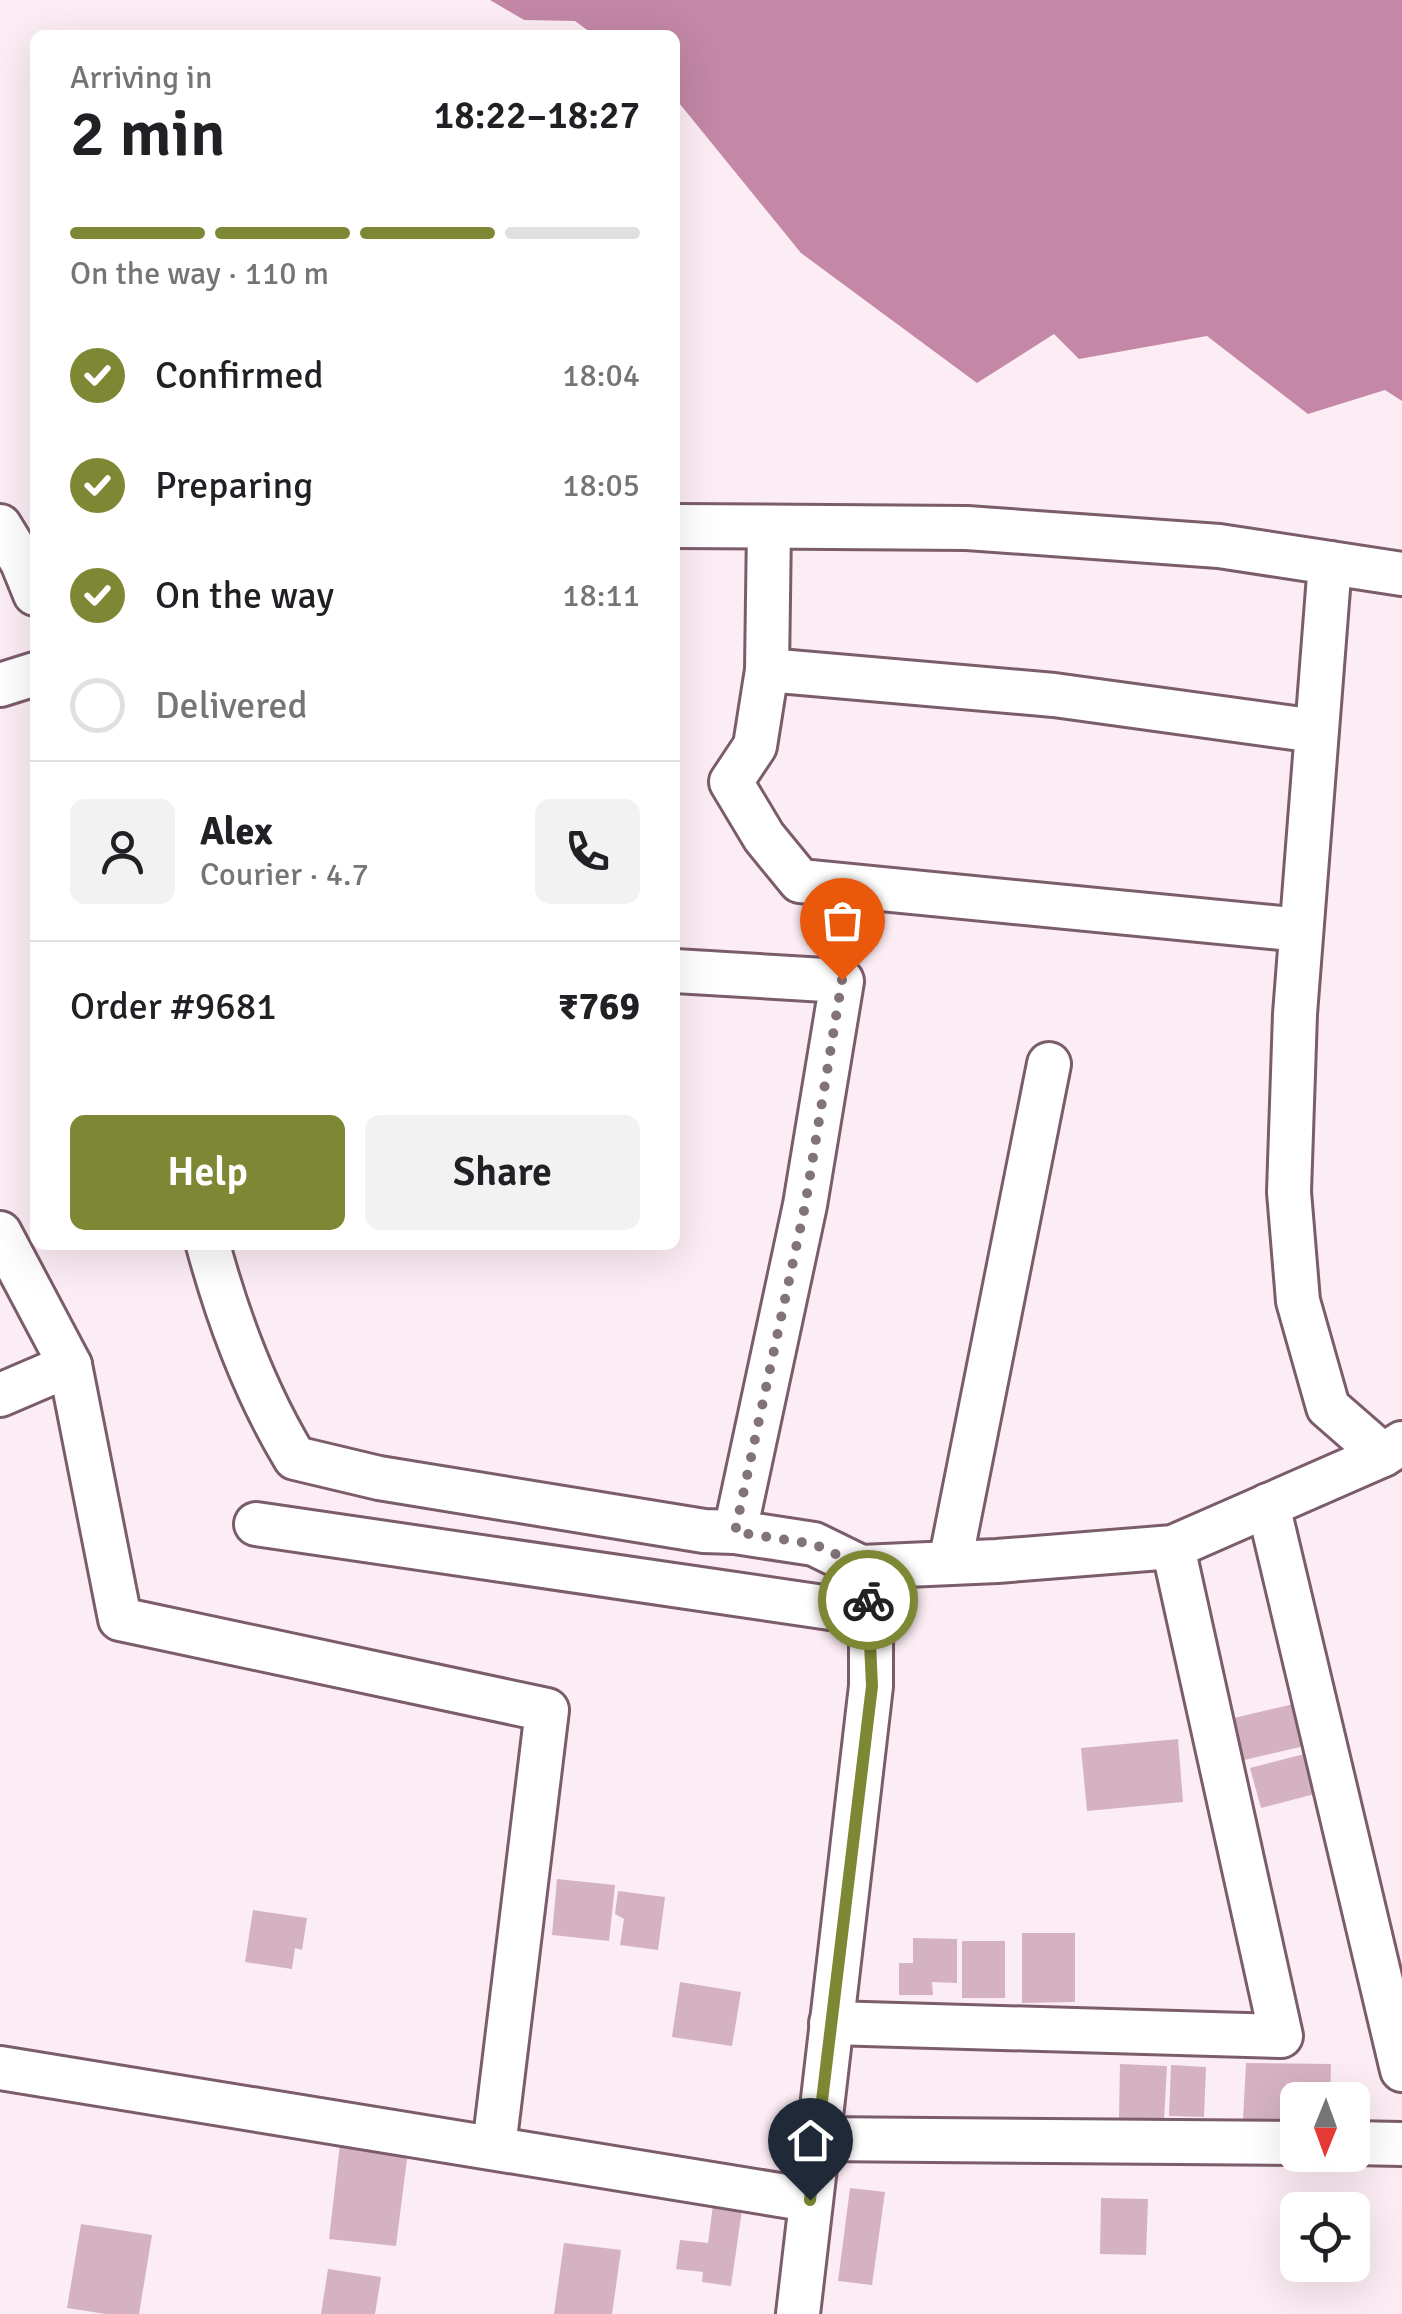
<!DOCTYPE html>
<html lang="en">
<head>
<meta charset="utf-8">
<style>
	body { margin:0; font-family:Signika,sans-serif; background:#f2f2f2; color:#202124; height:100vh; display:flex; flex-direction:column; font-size:38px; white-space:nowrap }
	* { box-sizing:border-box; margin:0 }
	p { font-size:32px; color:#757577 }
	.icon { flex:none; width:55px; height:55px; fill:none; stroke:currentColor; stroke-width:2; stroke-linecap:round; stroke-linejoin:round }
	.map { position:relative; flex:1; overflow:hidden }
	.details { position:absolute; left:30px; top:30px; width:650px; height:1220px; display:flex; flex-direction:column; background:#fff; border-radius:15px; box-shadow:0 10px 40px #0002 }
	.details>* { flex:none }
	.needle { width:65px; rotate:181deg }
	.controls { position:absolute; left:1280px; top:2082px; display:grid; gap:20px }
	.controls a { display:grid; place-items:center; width:90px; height:90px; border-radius:15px; background:#fff; box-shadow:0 10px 40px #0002; font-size:50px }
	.pin { position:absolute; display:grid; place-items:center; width:85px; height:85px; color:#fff; margin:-102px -42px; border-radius:50% 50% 50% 0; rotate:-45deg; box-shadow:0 0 10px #0007 }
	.pin .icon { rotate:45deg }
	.courier { position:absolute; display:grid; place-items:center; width:100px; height:100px; margin:-50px; border:8px solid #7e8834; border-radius:50%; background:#fff; color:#222; box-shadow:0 2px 12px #0007 }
	.overview em { font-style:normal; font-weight:600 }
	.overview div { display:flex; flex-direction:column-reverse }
	.overview { display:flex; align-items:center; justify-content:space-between; height:170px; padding:0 40px }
	h1 { font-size:65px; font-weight:600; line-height:75px }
	.bar { display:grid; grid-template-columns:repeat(4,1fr); gap:15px 10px; align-content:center; height:120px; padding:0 40px }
	.bar i { height:12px; border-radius:8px; background:#e0e0e0 }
	.bar .on { background:#7e8834 }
	.bar p { grid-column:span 4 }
	.line { display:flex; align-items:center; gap:25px; padding:0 40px; border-top:2px solid #e0e0e0 }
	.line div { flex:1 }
	.round { display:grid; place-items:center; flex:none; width:105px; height:105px; border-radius:15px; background:#f2f2f2 }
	ol { padding:0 40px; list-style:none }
	li { display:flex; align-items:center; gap:30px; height:110px }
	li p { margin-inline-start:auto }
	li .icon { padding:10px; border-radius:50%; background:#7e8834; color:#fff; stroke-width:4 }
	li:last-child { color:#757577 }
	li i { width:55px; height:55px; border:5px solid #e0e0e0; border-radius:50% }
	.cta { display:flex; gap:20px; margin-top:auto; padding:20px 40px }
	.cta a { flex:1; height:115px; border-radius:15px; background:#7e8834; color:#fff; font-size:40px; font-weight:600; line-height:115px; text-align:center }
	.cta a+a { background:#f2f2f2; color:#202124 }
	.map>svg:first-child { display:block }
</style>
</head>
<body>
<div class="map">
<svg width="1402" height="2314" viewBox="0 0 1402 2314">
	<rect width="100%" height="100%" fill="#fcedf4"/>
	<polygon fill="#c487a6" points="490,0 1402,0 1402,401 1385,390 1308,414 1207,336 1079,359 1054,334 977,383 801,253 675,98 675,35 594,35 575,21 524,20"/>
	<g fill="#d5b2c2">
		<polygon points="1302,1702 1313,1744 1244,1760 1234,1718"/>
		<polygon points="1178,1739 1183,1802 1087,1811 1081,1748"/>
		<polygon points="1316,1751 1326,1791 1261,1808 1250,1768"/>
		<polygon points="557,1879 615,1885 609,1941 552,1935"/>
		<polygon points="618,1891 665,1897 658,1950 620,1945 624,1919 615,1914"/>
		<polygon points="253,1910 307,1918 302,1950 295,1948 292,1969 245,1962"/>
		<polygon points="1022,1933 1075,1933 1075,2002 1022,2003"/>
		<polygon points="913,1938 957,1939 957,1983 932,1982 933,1995 899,1995 899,1963 913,1963"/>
		<rect x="962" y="1941" width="43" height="57"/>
		<polygon points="680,1982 741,1992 732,2046 672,2037"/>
		<polygon points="1246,2063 1331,2064 1330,2100 1298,2100 1298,2119 1288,2119 1287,2078 1284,2121 1243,2119"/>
		<polygon points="1120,2064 1167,2066 1164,2121 1119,2119"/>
		<polygon points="1171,2065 1206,2067 1204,2117 1169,2116"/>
		<polygon points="340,2144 408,2151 396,2246 329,2239"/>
		<polygon points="850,2188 885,2192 872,2285 838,2281"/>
		<polygon points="1101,2198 1148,2199 1146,2255 1100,2254"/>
		<polygon points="713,2205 742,2210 731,2286 702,2282 703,2272 676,2269 680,2240 708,2243"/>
		<polygon points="81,2224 152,2235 139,2314 106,2314 67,2308"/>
		<polygon points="564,2243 621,2250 612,2314 554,2314"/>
		<polygon points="328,2269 381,2277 375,2314 321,2314"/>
	</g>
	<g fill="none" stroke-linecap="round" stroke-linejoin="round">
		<g stroke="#7b5c6b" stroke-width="48">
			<g id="street">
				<polyline points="0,526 22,562 35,594"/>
				<polyline points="675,526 967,528 1219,546 1402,574"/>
				<polyline points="769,527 767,670 755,746 731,782 764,837 800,881 1301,930"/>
				<polyline points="1330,563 1295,1014 1289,1192 1298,1301 1328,1407 1383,1455"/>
				<polyline points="767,670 1054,695 1316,731"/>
				<polyline points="0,685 35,674"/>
				<polyline points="675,971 842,981 805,1205 735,1532"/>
				<polyline points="0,1233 70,1365 120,1619 547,1710 494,2147"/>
				<path d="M 208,1245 C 228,1319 255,1392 295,1458 L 379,1478 L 704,1531 L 735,1532 L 814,1544 L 861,1567 L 871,1614"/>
				<polyline points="0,1395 70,1365"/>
				<polyline points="1268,1505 1402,2070"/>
				<polyline points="256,1524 871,1614 871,1686 798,2314"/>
				<polyline points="950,1563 1049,1064"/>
				<polyline points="861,1567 997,1561 1173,1547 1383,1455 1402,1443"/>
				<polyline points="831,2023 1281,2036 1173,1547"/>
				<polyline points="0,2068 810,2200"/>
				<polyline points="817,2139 1298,2143"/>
				<polyline points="1352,2143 1402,2144"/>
			</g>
		</g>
		<use href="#street" stroke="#fff" stroke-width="42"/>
	</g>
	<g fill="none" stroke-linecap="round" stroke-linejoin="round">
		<polyline stroke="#82737a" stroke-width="10" stroke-dasharray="0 18" points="842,980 805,1206 735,1532 814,1544 861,1566 868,1600"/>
		<polyline stroke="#7e8834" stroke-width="12" points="810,2200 872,1686 868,1600"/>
	</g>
</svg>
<div class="controls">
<a><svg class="needle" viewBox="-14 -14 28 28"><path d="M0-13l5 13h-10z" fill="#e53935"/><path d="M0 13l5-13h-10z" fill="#757577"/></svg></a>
<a><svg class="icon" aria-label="locate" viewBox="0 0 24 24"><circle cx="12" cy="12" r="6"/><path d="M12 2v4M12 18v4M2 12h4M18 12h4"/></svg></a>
</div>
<div class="pin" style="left:842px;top:980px;background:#ea580c"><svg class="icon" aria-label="bag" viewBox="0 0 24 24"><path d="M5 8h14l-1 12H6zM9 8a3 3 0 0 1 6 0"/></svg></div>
<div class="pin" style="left:810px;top:2200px;background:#1f2937"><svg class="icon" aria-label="home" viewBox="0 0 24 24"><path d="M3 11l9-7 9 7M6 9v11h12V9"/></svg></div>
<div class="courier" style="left:868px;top:1600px"><svg class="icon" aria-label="bike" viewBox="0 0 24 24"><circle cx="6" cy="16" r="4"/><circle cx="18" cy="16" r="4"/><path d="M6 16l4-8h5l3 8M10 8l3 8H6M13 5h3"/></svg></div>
<section class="details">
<div class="overview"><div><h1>2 min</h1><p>Arriving in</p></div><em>18:22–18:27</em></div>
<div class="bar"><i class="on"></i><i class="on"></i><i class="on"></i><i></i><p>On the way · 110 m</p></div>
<ol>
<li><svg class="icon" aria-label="check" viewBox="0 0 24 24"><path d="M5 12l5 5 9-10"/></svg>Confirmed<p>18:04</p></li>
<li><svg class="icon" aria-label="check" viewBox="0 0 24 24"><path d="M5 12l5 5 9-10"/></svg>Preparing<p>18:05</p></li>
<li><svg class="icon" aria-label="check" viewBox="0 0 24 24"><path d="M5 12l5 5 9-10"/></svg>On the way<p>18:11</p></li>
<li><i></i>Delivered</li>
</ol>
<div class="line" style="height:180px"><a class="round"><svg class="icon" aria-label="person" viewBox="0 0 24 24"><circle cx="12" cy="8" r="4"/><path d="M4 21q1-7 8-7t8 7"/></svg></a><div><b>Alex</b><p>Courier · 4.7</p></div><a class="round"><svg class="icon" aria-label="phone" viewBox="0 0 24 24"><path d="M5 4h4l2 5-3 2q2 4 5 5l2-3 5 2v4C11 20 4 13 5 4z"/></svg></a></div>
<div class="line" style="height:130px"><div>Order #9681</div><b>₹769</b></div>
<div class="cta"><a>Help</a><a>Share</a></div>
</section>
</div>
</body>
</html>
